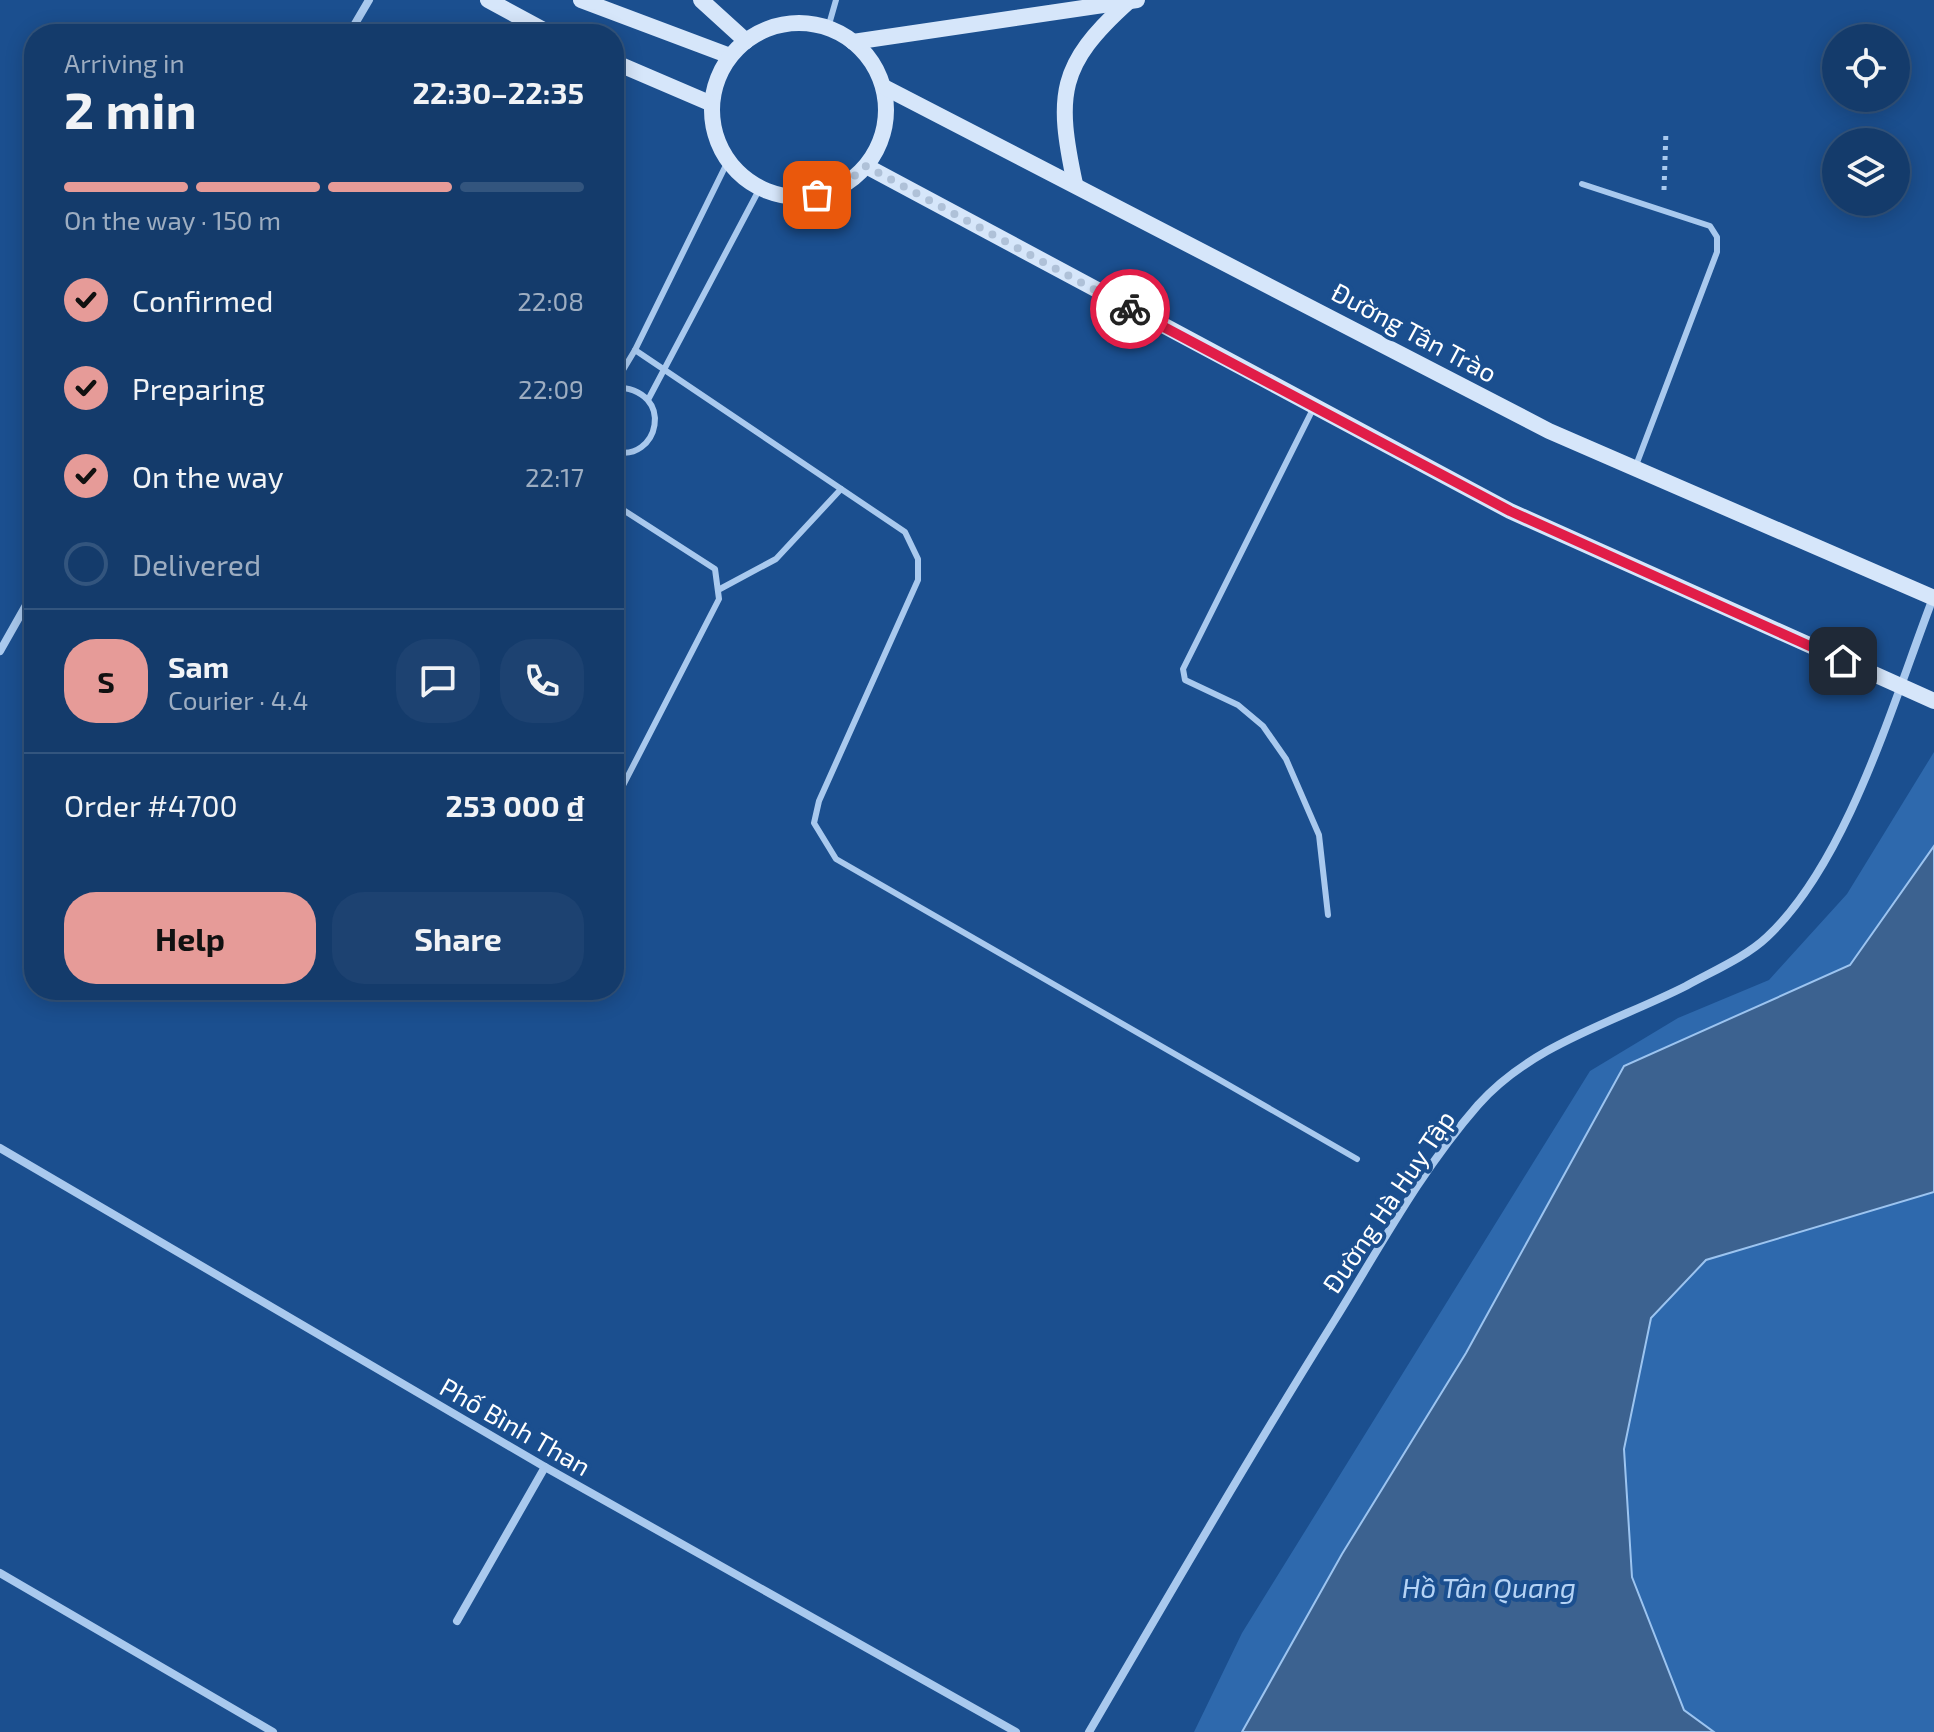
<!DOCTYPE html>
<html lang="en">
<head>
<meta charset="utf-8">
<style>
	body { margin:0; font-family:"Exo 2",sans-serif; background:#1d4271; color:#f1f3f6; height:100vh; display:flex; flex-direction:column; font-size:30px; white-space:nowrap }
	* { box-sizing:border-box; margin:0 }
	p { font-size:26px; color:#9dadc1 }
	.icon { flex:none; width:44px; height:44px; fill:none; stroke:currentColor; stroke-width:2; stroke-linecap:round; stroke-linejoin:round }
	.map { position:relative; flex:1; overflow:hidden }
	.side { position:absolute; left:24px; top:24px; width:600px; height:976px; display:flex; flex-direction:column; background:#143b6b; border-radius:32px; box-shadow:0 4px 20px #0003,0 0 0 2px #33557e }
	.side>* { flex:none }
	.fabs { position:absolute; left:1822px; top:24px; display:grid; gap:16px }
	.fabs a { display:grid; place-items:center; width:88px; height:88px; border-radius:50%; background:#143b6b; box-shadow:0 4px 20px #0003,0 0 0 2px #33557e; font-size:40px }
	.pin { position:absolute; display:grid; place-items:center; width:68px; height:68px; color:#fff; margin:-34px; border-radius:16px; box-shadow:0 4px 12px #0006 }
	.courier { position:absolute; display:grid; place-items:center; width:80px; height:80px; margin:-40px; border:6px solid #e11d48; border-radius:50%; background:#fff; color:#222; box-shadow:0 2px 10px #0007 }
	.headline em { font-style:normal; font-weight:700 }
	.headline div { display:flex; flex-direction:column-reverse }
	.headline { display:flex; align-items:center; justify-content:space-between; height:136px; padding:0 40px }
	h1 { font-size:52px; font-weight:700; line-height:60px }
	.bar { display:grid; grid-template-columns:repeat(4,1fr); gap:12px 8px; align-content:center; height:96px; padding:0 40px }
	.bar i { height:10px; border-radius:6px; background:#33557e }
	.bar .current { background:#e69b98 }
	.bar p { grid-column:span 4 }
	.line { display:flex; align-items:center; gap:20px; padding:0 40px; border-top:2px solid #33557e }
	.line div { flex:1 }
	.round { display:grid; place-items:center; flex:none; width:84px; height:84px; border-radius:32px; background:#1d4271 }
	ol { padding:0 40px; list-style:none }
	li { display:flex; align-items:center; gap:24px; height:88px }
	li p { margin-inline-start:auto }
	li .icon { padding:8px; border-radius:50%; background:#e69b98; color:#111; stroke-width:4 }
	li:last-child { color:#9dadc1 }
	li i { width:44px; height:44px; border:4px solid #33557e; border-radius:50% }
	.primary-button { display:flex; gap:16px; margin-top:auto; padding:16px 40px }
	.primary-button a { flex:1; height:92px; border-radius:32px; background:#e69b98; color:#111; font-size:32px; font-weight:700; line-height:92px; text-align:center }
	.primary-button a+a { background:#1d4271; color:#f1f3f6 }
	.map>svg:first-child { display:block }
</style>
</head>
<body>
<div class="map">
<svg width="1934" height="1732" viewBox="0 0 1934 1732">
	<rect width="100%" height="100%" fill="#1b4f8f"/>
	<polygon fill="#2e69ad" points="1934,752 1934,1732 1194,1732 1242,1633 1590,1071 1678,1018 1769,980 1847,894"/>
	<polygon fill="#3c6290" stroke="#9cc4f0" stroke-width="2" points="1934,846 1934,1192 1706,1260 1651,1318 1624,1449 1632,1577 1684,1710 1714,1732 1242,1732 1342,1554 1466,1353 1624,1066 1850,965"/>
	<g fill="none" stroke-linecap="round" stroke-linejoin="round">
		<polyline stroke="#a9c9ee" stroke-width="5" stroke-dasharray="4 6" stroke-linecap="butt" points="1664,190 1666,130"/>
		<g stroke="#a9c9ee" stroke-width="6">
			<polyline points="828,28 836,0"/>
			<polyline points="1582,184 1710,226 1717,237 1717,252 1635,468"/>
			<polyline points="635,350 905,532 918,559 918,580 819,801 814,823 836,859 1357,1159"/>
			<polyline points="614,385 635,350 728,161"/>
			<path d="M 614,387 C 679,389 657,465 614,451"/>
			<polyline points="649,398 760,188"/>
			<polyline points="1313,409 1183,669 1185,680 1238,705 1263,726 1286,759 1319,835 1328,915"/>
			<polyline points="614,504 715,569 719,599 614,803"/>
			<polyline points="720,589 776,559 841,489"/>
		</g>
		<g stroke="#a9c9ee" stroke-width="8">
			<polyline points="349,34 369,0"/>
			<polyline points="0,651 34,591"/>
			<polyline points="0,1148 545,1467 1016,1732"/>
			<polyline points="0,1573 273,1732"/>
			<polyline points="457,1621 545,1467"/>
			<path d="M 1089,1732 C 1170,1593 1251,1454 1336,1318 C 1381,1245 1422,1169 1478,1105 C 1532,1044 1615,1022 1686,986 C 1711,972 1746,957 1767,937 C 1848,861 1893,702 1933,598"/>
		</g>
		<g stroke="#d6e6fa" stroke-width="16">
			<polyline points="488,0 551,34"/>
			<polyline points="581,0 730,56"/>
			<polyline points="701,0 746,41"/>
			<circle cx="799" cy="110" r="87"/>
			<polyline points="853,42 1137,0"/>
			<polyline points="614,62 712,104"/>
			<polyline points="884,87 1549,431 1934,598"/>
			<polyline points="866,166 1510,511 1934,701"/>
			<path d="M 1075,184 C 1056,95 1058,65 1128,2"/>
		</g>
	</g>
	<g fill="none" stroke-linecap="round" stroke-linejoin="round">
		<polyline stroke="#afc1d8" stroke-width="8" stroke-dasharray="0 14.4" points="817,195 844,185 866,166 1130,309"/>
		<polyline stroke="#e11d48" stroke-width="10" points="1130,309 1510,511 1843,661"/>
	</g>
	<g text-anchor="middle" stroke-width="8" stroke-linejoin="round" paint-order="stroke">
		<g font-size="26" fill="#fff" stroke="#1b4f8f">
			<text transform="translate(1414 333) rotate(28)" y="9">Đường Tân Trào</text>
			<text transform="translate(1389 1202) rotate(-56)" y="9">Đường Hà Huy Tập</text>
			<text transform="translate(515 1427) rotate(30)" y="9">Phố Bình Than</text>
		</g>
		<g font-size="28" font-style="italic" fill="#b5d3f5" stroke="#1b4f8f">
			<text x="1489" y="1598">Hồ Tân Quang</text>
		</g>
	</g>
</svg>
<div class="fabs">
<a><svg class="icon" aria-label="locate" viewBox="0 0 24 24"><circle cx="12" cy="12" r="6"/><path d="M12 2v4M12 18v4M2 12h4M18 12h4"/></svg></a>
<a><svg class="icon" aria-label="layers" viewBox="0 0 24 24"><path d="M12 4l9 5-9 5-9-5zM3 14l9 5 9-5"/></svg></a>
</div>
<div class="pin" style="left:817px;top:195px;background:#ea580c"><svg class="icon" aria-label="bag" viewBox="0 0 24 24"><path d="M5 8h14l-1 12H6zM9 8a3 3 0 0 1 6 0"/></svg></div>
<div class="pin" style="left:1843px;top:661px;background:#1f2937"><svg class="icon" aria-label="home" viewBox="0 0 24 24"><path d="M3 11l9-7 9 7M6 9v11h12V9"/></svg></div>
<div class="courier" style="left:1130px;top:309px"><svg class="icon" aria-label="bike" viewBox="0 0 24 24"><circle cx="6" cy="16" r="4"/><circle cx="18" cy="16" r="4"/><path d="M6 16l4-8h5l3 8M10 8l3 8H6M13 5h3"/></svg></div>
<section class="side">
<div class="headline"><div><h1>2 min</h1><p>Arriving in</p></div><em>22:30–22:35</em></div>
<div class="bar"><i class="current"></i><i class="current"></i><i class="current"></i><i></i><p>On the way · 150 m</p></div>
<ol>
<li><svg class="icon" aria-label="check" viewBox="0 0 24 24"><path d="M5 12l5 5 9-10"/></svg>Confirmed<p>22:08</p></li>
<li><svg class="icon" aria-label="check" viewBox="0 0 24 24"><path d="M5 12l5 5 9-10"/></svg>Preparing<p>22:09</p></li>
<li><svg class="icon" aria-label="check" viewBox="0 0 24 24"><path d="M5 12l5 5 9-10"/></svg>On the way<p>22:17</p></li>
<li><i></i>Delivered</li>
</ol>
<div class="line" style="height:144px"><b class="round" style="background:#e69b98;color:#111">S</b><div><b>Sam</b><p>Courier · 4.4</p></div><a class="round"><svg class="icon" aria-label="chat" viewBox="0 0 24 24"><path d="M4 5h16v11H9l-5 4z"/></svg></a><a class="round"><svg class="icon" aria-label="phone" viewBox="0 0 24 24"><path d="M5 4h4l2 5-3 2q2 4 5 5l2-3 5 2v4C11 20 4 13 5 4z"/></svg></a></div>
<div class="line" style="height:104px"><div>Order #4700</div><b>253 000 ₫</b></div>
<div class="primary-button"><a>Help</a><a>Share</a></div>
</section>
</div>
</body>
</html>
